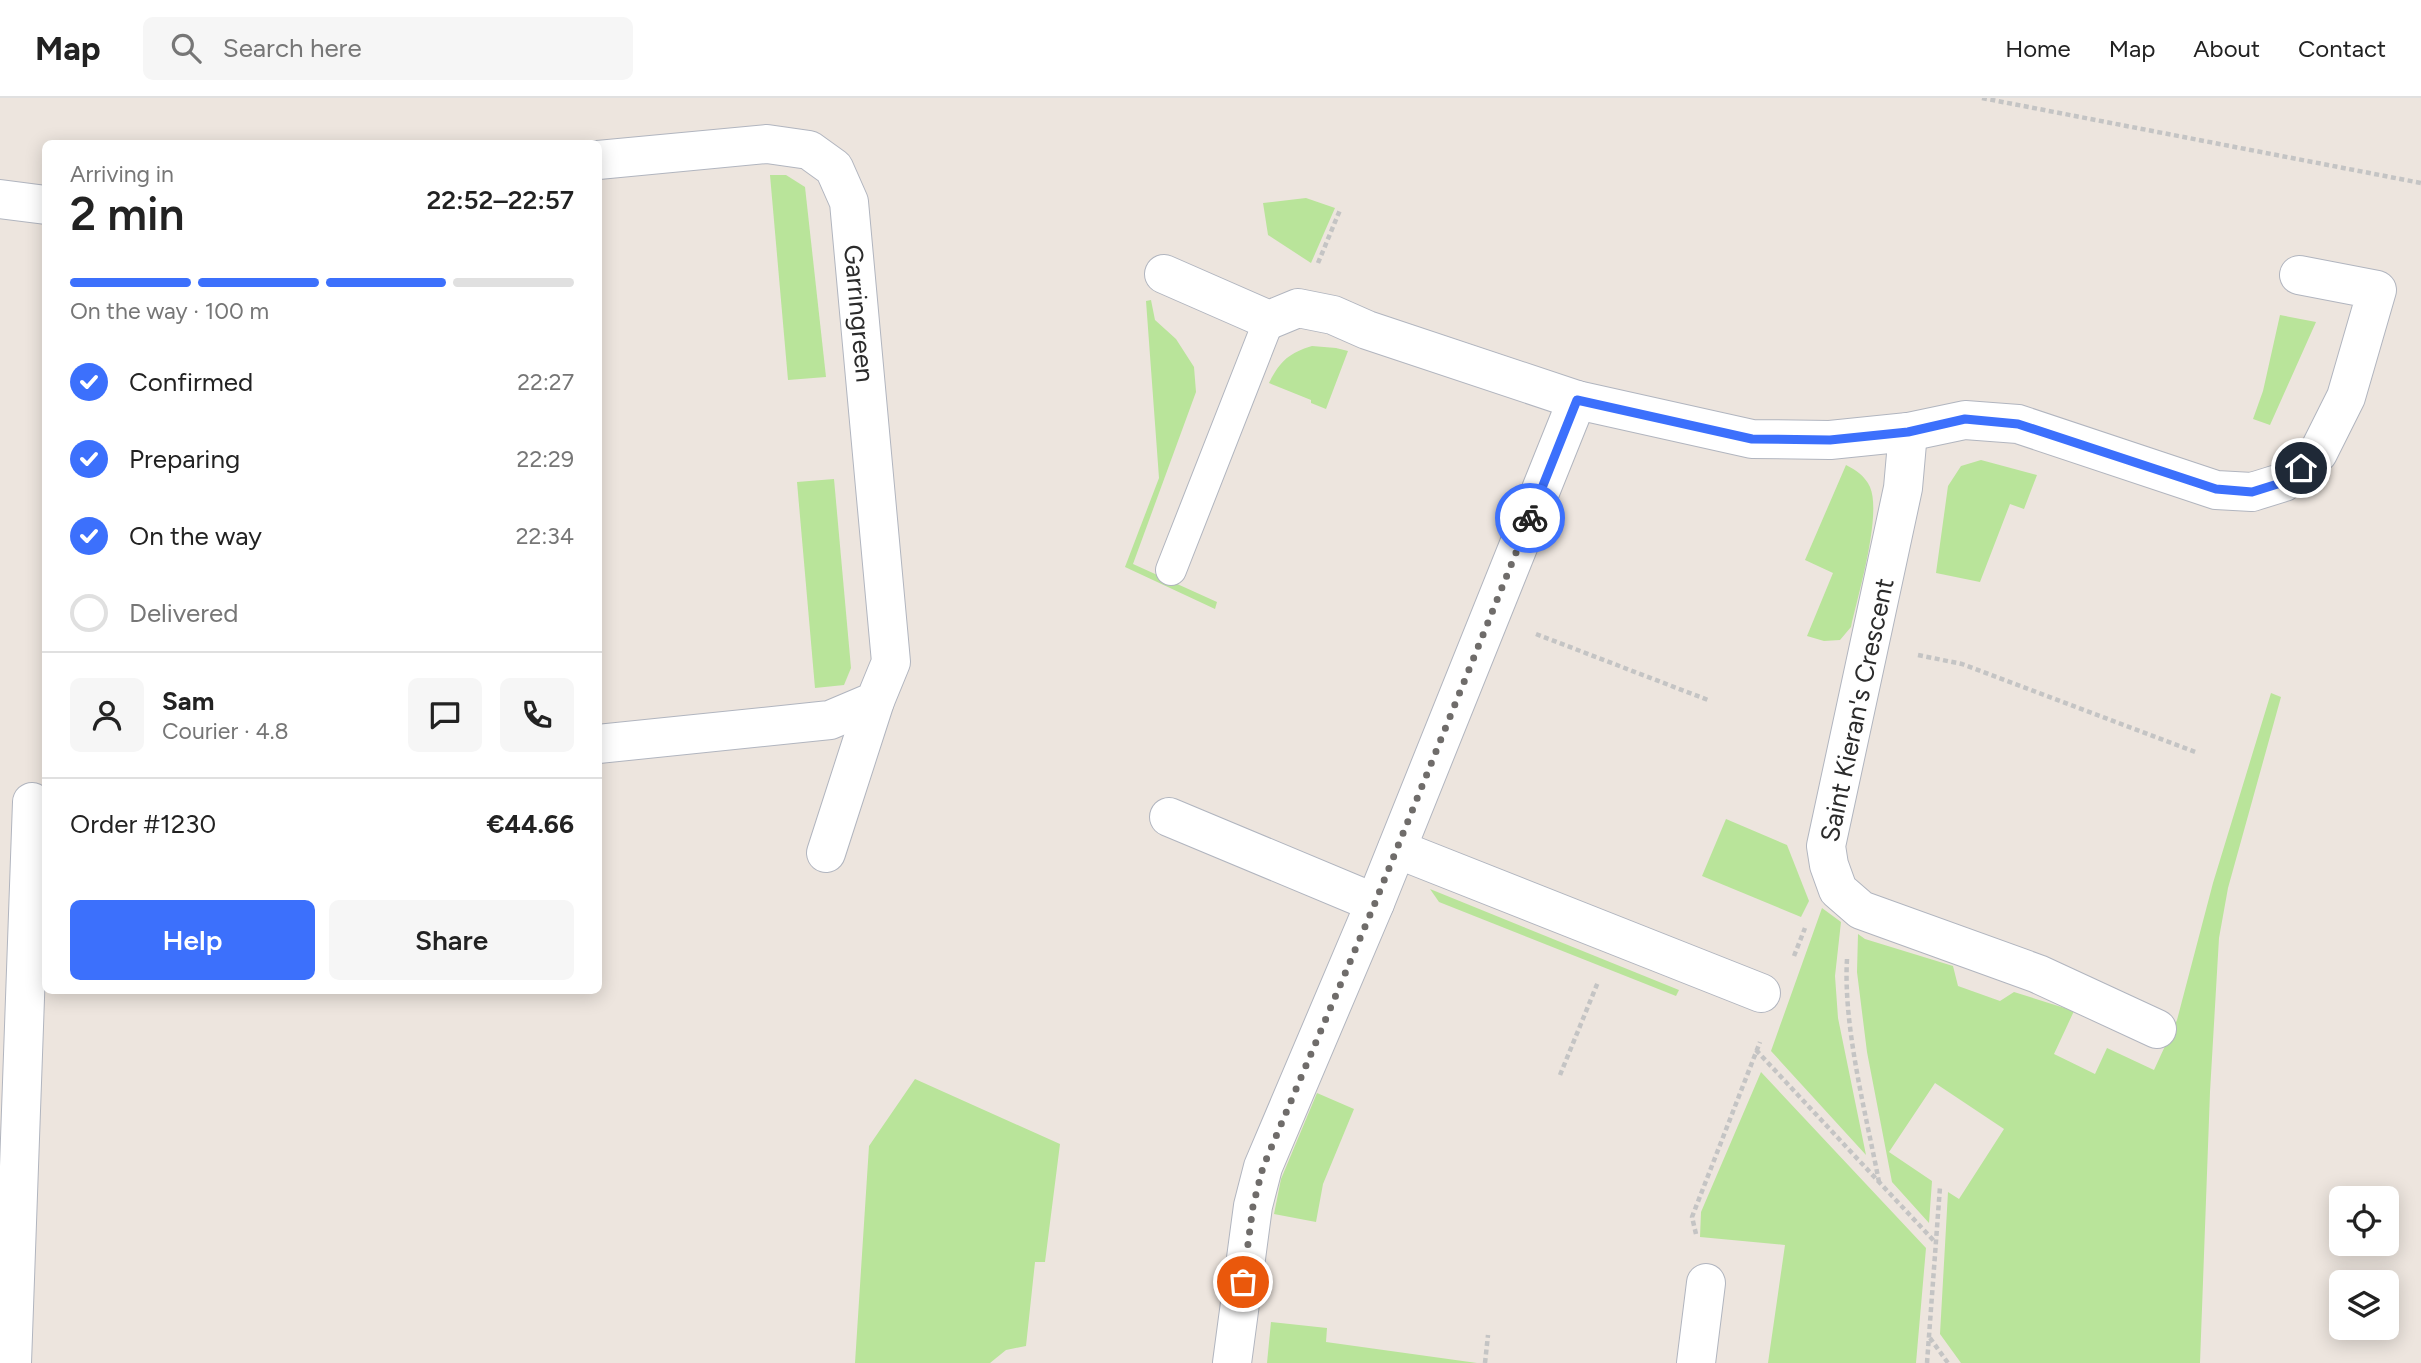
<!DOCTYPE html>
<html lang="en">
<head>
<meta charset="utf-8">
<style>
	body { margin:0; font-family:Figtree,sans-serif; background:#f6f6f6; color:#222; height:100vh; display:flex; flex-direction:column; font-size:26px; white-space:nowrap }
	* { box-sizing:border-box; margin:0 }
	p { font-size:23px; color:#767676 }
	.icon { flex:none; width:38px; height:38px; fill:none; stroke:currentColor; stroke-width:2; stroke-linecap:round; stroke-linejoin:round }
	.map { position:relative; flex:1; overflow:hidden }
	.drawer { position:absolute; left:42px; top:42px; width:560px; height:854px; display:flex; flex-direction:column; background:#fff; border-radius:10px; box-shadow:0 4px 18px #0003 }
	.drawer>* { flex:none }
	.fabs { position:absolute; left:2329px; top:1088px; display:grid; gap:14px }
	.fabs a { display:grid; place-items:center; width:70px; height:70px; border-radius:10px; background:#fff; box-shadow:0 4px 18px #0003; font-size:35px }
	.pin { position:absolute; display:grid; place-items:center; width:60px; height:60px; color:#fff; margin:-30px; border:4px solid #fff; border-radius:50%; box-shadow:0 2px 7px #0007 }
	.courier { position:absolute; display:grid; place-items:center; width:70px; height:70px; margin:-35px; border:5px solid #3c70fc; border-radius:50%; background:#fff; color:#222; box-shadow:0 2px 9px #0007 }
	.head em { font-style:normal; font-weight:600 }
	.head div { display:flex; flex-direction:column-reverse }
	.head { display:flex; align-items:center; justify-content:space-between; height:119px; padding:0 28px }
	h1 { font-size:46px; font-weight:600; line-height:52px }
	.bar { display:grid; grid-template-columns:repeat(4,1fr); gap:10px 7px; align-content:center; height:84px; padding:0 28px }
	.bar i { height:9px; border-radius:5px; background:#e0e0e0 }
	.bar .current { background:#3c70fc }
	.bar p { grid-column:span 4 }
	.line { display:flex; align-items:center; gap:18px; padding:0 28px; border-top:2px solid #e0e0e0 }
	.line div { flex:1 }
	.round { display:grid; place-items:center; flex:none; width:74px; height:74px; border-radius:10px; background:#f6f6f6 }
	ol { padding:0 28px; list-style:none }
	li { display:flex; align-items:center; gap:21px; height:77px }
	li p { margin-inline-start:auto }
	li .icon { padding:7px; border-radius:50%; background:#3c70fc; color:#fff; stroke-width:4 }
	li:last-child { color:#767676 }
	li i { width:38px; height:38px; border:4px solid #e0e0e0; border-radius:50% }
	.primary-button { display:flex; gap:14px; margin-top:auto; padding:14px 28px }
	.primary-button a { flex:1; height:80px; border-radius:10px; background:#3c70fc; color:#fff; font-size:28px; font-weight:600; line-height:80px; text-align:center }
	.primary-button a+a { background:#f6f6f6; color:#222 }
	header { display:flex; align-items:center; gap:42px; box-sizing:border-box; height:98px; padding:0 35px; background:#fff; border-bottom:2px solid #e0e0e0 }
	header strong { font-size:33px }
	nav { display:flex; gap:38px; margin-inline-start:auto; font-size:24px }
	.search { width:490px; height:63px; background:#f6f6f6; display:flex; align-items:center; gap:18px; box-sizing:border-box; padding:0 24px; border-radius:10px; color:#767676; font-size:26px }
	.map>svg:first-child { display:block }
</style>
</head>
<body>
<header>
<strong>Map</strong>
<div class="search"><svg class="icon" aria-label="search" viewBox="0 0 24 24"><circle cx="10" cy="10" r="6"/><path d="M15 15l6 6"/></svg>Search here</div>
<nav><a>Home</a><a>Map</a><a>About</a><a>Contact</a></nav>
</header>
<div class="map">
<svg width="2421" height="1265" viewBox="0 0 2421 1265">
	<rect width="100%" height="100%" fill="#ede5de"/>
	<g fill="#b9e49a">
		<polygon points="770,77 786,77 805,89 826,279 788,282"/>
		<polygon points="1306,100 1335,110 1311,165 1268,137 1263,105"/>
		<polygon points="1151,202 1155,222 1176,241 1194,269 1196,294 1133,466 1217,504 1215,511 1125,469 1159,380 1146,203"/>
		<polygon points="2280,217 2316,224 2270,327 2253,321 2263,293"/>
		<path d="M 1312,248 L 1336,250 L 1348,253 L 1326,311 L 1311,305 L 1311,302 L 1269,285 C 1280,263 1289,255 1312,248 Z"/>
		<polygon points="1981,362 2037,377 2024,411 2010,406 1980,484 1936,475 1948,388 1961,368"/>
		<path d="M 1846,367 C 1856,372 1865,378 1870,389 C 1882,417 1858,497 1851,529 L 1840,542 L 1824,543 L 1807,538 L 1833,475 L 1805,462 Z"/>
		<polygon points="834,381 851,570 844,587 815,590 797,384"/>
		<polygon points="2271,595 2281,599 2228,790 2219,840 2210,994 2200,1265 1961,1265 1940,1236 1948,1094 1959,1101 2004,1031 1935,985 1889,1054 1932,1083 1929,1125 1892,1084 1867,954 1857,874 1858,836 1865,841 1953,868 1958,888 2000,903 2014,894 2074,913 2054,956 2095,976 2107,950 2154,972 2177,922 2213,785"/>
		<polygon points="1726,721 1787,747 1809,803 1801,819 1702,778"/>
		<polygon points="1430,791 1679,892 1676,898 1439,804"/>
		<polygon points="1822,810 1841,824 1835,878 1838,920 1866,1057 1771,953"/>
		<polygon points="1761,974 1926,1150 1916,1265 1768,1265 1785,1147 1700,1139 1701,1114"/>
		<polygon points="915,981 1060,1046 1045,1164 1035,1164 1026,1248 1006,1252 990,1265 855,1265 869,1048"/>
		<polygon points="1317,995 1354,1011 1323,1086 1316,1124 1274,1116 1281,1081"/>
		<polygon points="1271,1224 1327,1230 1326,1244 1477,1265 1267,1265"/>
	</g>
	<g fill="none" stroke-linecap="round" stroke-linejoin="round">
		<g stroke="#b1b5bf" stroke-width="32">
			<polyline id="lane" points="1171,472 1269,222"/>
		</g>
		<g stroke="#b1b5bf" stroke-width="40">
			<g id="street">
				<path id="s1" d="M 598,62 L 767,46 L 809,52 L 834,70 L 849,104 L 891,564 L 875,603 L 830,622 L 598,646"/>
				<polyline points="0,101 46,107"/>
				<polyline points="1164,176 1269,222 1298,210 1333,217 1367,232 1577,302 1752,341 1830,342 1908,334 1965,322 2018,326 2216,392 2252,394 2284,384 2318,355 2346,299 2377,192 2299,177"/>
				<polyline points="1908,334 1903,390 1826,748 1829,767 1838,792 1861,812 2038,876 2157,931"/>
				<polyline points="1169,719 1375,805"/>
				<polyline points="1397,751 1761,895"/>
				<polyline points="826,755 875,603"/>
				<polyline points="12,1265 32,704"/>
				<polyline points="1232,1265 1253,1108 1263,1069 1375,805 1577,302"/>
				<polyline points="1696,1265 1706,1185"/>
			</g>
		</g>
		<g stroke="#c4c4c4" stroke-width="4.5" stroke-dasharray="5 3.5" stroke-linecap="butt">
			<polyline points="1982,0 2421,85"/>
			<polyline points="1318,165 1340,112"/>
			<polyline points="1536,536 1708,602"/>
			<polyline points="1918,557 1962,566 2198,655"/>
			<polyline points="1794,858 1805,830"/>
			<path d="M 1847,861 C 1843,929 1866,1016 1879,1084"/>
			<polyline points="1756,952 1935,1144"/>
			<polyline points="1560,977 1598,884"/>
			<polyline points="1696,1136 1692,1119 1760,944"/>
			<polyline points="1930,1240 1948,1265"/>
			<polyline points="1485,1265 1488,1237"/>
			<polyline points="1927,1265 1940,1089"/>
		</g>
		<use href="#lane" stroke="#fff" stroke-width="30"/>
		<use href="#street" stroke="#fff" stroke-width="38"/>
	</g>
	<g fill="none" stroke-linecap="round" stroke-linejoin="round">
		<polyline stroke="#6f6c6a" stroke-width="7" stroke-dasharray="0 12.6" points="1243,1184 1253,1108 1263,1069 1375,805 1530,420"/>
		<polyline stroke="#3c70fc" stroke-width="9" points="1530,420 1577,302 1752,341 1830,342 1908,334 1965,321 2018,326 2216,391 2252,394 2284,384 2301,370"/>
	</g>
	<g text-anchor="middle" stroke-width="6" stroke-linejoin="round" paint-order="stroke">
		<g font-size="26" fill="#2b2b2b" stroke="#fff">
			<text dy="9" stroke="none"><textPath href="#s1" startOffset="392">Garringreen</textPath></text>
			<text transform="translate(1857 612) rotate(-78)" y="9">Saint Kieran's Crescent</text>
		</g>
	</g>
</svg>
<div class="fabs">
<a><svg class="icon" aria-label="locate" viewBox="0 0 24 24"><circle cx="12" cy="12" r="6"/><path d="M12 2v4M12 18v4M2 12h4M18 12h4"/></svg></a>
<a><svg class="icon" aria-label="layers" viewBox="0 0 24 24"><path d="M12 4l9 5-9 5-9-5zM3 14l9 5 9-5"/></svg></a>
</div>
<div class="pin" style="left:1243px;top:1184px;background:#ea580c"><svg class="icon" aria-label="bag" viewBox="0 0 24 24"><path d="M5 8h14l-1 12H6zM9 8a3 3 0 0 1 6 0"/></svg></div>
<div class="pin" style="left:2301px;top:370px;background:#1f2937"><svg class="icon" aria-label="home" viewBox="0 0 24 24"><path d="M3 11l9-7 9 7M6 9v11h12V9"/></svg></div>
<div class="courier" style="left:1530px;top:420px"><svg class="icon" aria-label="bike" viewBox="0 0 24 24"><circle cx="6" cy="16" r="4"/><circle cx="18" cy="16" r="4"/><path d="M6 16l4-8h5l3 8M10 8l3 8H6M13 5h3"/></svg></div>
<section class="drawer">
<div class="head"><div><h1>2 min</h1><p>Arriving in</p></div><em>22:52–22:57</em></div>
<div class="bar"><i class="current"></i><i class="current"></i><i class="current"></i><i></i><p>On the way · 100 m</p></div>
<ol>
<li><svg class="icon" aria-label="check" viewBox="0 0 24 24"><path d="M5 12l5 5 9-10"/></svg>Confirmed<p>22:27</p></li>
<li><svg class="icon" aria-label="check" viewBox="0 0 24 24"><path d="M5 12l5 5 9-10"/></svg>Preparing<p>22:29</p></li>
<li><svg class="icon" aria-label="check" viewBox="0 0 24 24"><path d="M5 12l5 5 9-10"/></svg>On the way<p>22:34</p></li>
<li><i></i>Delivered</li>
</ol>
<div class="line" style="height:126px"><a class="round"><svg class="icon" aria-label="person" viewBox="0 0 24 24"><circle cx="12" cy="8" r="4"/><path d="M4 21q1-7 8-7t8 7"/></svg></a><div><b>Sam</b><p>Courier · 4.8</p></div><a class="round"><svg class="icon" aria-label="chat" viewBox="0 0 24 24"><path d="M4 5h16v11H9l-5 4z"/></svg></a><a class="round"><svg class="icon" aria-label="phone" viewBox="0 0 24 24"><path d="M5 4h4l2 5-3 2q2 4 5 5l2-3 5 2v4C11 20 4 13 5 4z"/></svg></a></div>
<div class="line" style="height:91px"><div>Order #1230</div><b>€44.66</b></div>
<div class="primary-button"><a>Help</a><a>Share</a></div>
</section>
</div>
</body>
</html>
